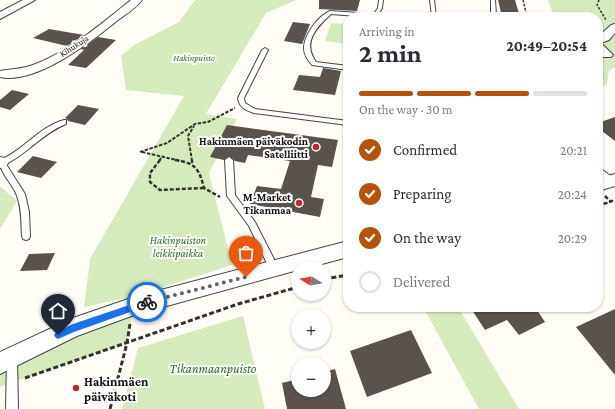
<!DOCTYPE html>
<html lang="en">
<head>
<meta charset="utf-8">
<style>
	body { margin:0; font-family:"Crimson Pro",serif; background:#f2f2f3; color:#2b2b33; height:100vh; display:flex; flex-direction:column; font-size:15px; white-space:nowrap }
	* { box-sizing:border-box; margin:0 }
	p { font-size:13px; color:#7c7c81 }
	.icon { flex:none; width:22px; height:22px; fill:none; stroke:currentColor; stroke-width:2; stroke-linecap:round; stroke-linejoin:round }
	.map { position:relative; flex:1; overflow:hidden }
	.drawer { position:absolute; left:343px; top:12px; width:260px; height:300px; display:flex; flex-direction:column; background:#fff; border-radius:16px; box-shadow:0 1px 3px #0004 }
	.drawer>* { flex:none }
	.needle { width:26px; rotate:281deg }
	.buttons { position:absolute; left:291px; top:261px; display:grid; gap:8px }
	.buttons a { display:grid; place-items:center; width:40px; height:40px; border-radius:50%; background:#fff; box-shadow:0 1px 3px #0004; font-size:20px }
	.pin { position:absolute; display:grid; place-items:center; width:34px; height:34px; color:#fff; margin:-41px -17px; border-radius:50% 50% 50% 0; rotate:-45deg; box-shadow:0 0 4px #0007 }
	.pin .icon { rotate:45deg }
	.courier { position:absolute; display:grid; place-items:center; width:40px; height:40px; margin:-20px; border:3px solid #1a73e8; border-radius:50%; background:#fff; color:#222; box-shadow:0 1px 5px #0007 }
	.headline em { font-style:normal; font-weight:700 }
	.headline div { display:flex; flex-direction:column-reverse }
	.headline { display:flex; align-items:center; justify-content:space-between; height:68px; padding:0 16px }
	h1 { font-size:26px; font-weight:700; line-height:30px }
	.bar { display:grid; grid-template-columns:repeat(4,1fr); gap:6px 4px; align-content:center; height:48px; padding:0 16px }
	.bar i { height:5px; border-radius:3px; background:#e1e1e2 }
	.bar .selected { background:#b45309 }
	.bar p { grid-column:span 4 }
	ol { padding:0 16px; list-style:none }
	li { display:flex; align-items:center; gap:12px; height:44px }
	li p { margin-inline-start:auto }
	li .icon { padding:4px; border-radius:50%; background:#b45309; color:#fff; stroke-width:4 }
	li:last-child { color:#7c7c81 }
	li i { width:22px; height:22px; border:2px solid #e1e1e2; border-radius:50% }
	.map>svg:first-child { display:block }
</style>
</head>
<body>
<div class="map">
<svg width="615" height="409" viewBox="0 0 615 409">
	<rect width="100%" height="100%" fill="#fffdf5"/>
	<g fill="#d5ebbd">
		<polygon points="195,0 296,0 266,13 206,114 237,119 209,173 232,265 136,296 84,307 90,259 184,96 126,90 121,56 134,45 179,22"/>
		<polygon points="548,0 615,0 615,67 609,71 607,84 598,89 598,17 554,17"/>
		<polygon points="331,23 348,24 346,44 325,41"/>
		<polygon points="0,186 17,201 0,229"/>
		<polygon points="134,306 127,343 0,387 0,363"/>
		<polygon points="423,307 458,307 519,409 479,409"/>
		<polygon points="243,316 265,409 122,409 138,348"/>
	</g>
	<g fill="#5a524d">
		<polygon points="319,0 360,0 357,11 319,9"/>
		<polygon points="498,0 515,0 520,17 502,17"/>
		<polygon points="293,22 310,24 302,44 284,41"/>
		<polygon points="49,29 84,35 67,46 33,38"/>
		<polygon points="98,37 116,40 86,68 68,65 84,50 81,49"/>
		<polygon points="323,68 341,71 335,95 293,90 299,75 320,77"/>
		<polygon points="12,90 29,94 10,110 0,107 0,100"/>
		<polygon points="78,105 99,109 85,125 68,121 67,119 65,118"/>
		<polygon points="615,117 615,141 598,128 598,123"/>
		<polygon points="227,125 338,140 332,167 318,165 311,197 324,199 320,217 250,204 257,186 281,189 290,161 248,155 245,163 235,161 229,156 224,160 210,157"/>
		<polygon points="33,156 57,162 41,178 17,172"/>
		<polygon points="55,253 47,270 20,271 29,254"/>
		<polygon points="470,307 535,307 545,322 519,335 507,320 485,330"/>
		<polygon points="615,309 615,375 576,327"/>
		<polygon points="411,330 432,373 367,397 350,351"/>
		<polygon points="335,369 346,409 287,409 282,383 298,379 298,390 324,390 324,372"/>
	</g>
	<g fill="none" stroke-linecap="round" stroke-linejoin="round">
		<g stroke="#444" stroke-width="2">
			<g id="service">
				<path d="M 379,0 L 383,0 L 382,8 L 378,15 L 389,16 L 391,17 L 371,17 L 331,14 C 316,28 302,42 316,62 L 348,66 L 348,70 L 312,65 C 308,60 304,55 304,48 C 304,35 318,16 330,11 L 374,14 L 378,8 Z"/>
				<polygon points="430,0 434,0 436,17 432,17"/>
				<polygon points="491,0 495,0 496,15 494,17 489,17 491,14"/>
				<path d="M 265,48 L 268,50 L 244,98 L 245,103 L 255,109 L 348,121 L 348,125 L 254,113 C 245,110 239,107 238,98 L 262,50 Z"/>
				<path d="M 64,120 L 66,120 L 66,124 C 43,133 28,153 6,164 L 25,194 L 29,212 L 30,236 L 29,239 L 26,240 L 23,239 L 22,236 C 21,223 22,209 17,196 C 13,183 0,175 0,160 C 24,150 39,127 64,120 Z"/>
				<polygon points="229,157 233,160 235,195 255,222 279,269 277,272 274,273 271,272 249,226 227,196 225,160"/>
				<polygon points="598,167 615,179 615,183 609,183 598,174"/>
				<polygon points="12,353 16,354 17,358 18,409 6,409 7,358 8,354"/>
			</g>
		</g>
		<g stroke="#444" stroke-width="2">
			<g id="minor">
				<polygon points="23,0 35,0 0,19 0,12"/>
				<path d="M 131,0 L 142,0 C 136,8 126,14 118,20 C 92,41 36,85 0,77 L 0,71 C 11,69 22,69 33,65 C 70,51 101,24 131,0 Z"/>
				<polygon points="375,13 379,14 380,17 370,17 371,14"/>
				<polygon points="615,24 615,33 609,40 601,43 613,55 611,57 603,57 598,52 598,37 611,25"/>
				<polygon points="0,157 5,158 8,163 6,167 0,168"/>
				<polygon points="615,174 615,186 598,191 598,179"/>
				<polygon points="348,241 348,257 307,268 298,268 298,270 134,315 77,336 0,374 0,352 73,318 134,297"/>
			</g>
		</g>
		<g stroke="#333" stroke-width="1.5" stroke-dasharray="2.5 1.5" stroke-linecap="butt">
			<polyline points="523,0 527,17"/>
			<polyline points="599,0 597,5 606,20"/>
		</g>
		<g stroke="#333" stroke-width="2" stroke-dasharray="3.5 1.5" stroke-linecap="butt">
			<polyline points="140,152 167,143 195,124 208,122 235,108"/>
			<polyline points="142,152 181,161"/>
			<polyline points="159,161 162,157"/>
			<polyline points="192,161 188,136 194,126"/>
		</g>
		<g stroke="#333" stroke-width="2.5" stroke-dasharray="4 2" stroke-linecap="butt">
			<polyline points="160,160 150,173 150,182 160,190 204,188"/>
			<path d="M 175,160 C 195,163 199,168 204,188 L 220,197"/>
			<polyline points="192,160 192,163"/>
			<polyline points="605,196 611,202"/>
			<polyline points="598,206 615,200"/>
		</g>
		<g stroke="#333" stroke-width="3" stroke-dasharray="5 2.5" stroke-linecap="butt">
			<polyline points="324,279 348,275"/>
			<polyline points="25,378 238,304 298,287"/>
			<polyline points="110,409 127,343 130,324"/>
		</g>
		<use href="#service" fill="#fff" fill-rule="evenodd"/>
		<use href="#minor" fill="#fff" fill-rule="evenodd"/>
	</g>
	<polygon fill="#1a73e8" points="147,299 151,302 147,306 74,332 58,339 56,338 54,335 56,332 73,324"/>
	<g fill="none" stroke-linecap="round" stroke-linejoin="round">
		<polyline stroke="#646461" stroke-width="4" stroke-dasharray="0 7.2" points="147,302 246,277"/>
	</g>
	<g fill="#c4262e" stroke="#fff" stroke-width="1.5">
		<circle cx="316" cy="147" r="4"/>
		<circle cx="299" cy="203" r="4"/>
		<circle cx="76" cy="388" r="4"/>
	</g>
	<g text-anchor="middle" stroke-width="4" stroke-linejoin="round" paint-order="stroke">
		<g font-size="9" fill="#111" stroke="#fff">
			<text transform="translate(74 46) rotate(-33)" y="3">Kihukuja</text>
		</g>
		<g font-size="9" font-style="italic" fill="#2f6b1f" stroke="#fff">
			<text x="194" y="61">Hakinpuisto</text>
		</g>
		<g font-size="11" font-weight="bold" fill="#111" stroke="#fff" text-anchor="end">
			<text x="308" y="145">Hakinmäen päiväkodin<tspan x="308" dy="13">Satelliitti</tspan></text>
			<text x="291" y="201">M-Market<tspan x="291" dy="13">Tikanmaa</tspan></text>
		</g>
		<g font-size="11" font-style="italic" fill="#2f6b1f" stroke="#fff">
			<text x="178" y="244">Hakinpuiston<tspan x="178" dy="13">leikkipaikka</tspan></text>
		</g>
		<g font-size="13" font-style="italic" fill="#2f6b1f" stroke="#fff">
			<text x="213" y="373">Tikanmaanpuisto</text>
		</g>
		<g font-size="13" font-weight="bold" fill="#111" stroke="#fff" text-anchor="start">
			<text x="84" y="386">Hakinmäen<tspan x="84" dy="15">päiväkoti</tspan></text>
		</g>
	</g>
</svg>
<div class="buttons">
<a><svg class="needle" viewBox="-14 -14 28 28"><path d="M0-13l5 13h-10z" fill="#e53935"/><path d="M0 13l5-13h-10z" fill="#7c7c81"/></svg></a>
<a>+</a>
<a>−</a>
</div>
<div class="pin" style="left:246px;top:277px;background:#ea580c"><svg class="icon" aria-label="bag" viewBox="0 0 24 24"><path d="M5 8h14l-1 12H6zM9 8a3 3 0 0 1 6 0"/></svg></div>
<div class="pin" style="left:58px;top:335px;background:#1f2937"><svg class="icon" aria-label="home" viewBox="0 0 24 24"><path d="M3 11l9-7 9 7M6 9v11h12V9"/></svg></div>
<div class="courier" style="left:147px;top:302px"><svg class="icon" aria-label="bike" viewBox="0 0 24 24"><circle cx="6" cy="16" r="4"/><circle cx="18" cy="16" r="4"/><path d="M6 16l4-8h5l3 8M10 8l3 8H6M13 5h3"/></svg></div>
<section class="drawer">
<div class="headline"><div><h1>2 min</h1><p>Arriving in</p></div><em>20:49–20:54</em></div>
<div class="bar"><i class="selected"></i><i class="selected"></i><i class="selected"></i><i></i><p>On the way · 30 m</p></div>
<ol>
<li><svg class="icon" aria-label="check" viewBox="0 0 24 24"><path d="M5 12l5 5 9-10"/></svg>Confirmed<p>20:21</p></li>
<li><svg class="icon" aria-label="check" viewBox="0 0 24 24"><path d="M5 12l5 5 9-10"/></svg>Preparing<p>20:24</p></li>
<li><svg class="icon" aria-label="check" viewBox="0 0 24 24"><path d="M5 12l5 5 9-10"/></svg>On the way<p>20:29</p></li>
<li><i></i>Delivered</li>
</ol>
</section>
</div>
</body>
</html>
